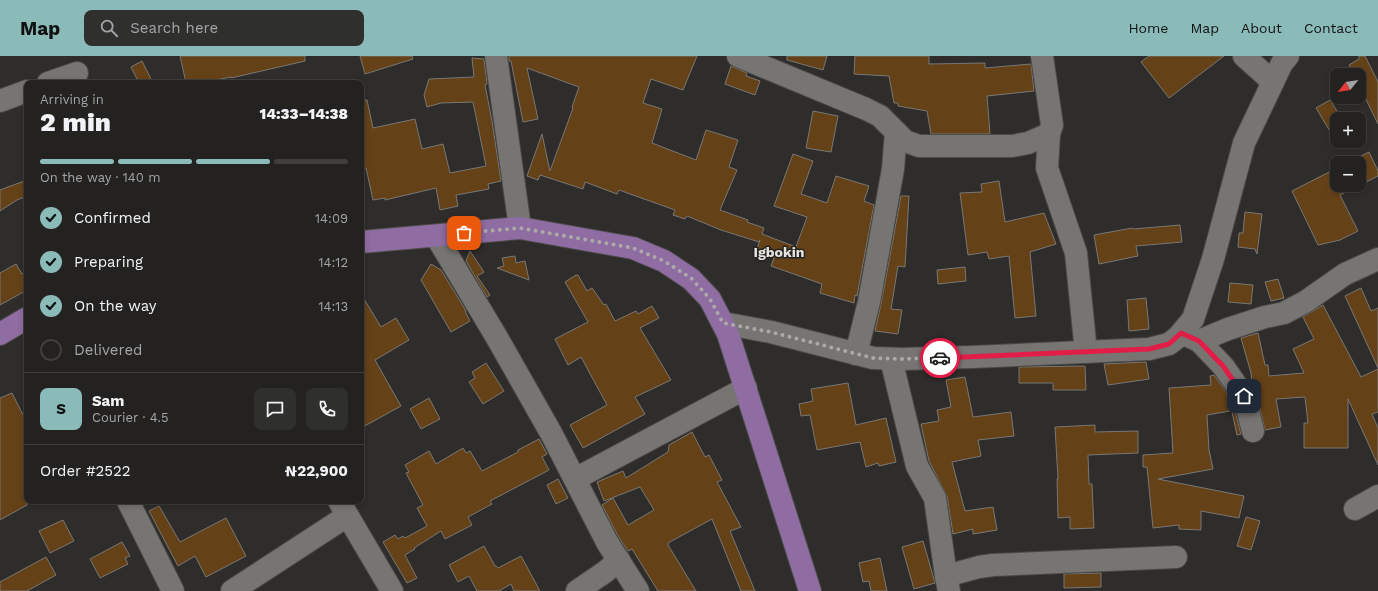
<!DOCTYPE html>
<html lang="en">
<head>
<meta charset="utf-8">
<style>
	body { margin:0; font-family:"Work Sans",sans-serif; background:#2f2f2d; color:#f1f3f6; height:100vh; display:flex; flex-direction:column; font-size:15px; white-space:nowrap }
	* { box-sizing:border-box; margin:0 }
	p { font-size:13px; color:#a3a4a5 }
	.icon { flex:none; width:22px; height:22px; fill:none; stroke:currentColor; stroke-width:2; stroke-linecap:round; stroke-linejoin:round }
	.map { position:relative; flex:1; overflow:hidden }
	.sheet { position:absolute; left:24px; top:24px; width:340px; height:424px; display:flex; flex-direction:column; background:#232220; border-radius:8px; box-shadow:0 2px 6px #0003,0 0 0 1px #403f3e }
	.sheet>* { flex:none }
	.needle { width:26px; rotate:240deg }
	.controls { position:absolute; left:1330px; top:12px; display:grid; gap:8px }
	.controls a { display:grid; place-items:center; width:36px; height:36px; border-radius:8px; background:#232220; box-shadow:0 2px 6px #0003,0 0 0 1px #403f3e; font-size:20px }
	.pin { position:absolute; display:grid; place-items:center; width:34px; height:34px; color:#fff; margin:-17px; border-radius:8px; box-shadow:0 2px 6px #0006 }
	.courier { position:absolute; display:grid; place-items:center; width:40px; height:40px; margin:-20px; border:3px solid #e11d48; border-radius:50%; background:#fff; color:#222; box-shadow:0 1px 5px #0007 }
	.head em { font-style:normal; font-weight:800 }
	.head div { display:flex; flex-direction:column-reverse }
	.head { display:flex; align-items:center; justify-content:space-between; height:68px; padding:0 16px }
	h1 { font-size:26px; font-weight:800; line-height:30px }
	.bar { display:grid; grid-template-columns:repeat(4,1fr); gap:6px 4px; align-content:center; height:48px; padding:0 16px }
	.bar i { height:5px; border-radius:3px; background:#403f3e }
	.bar .current { background:#8bbbb9 }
	.bar p { grid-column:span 4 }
	.line { display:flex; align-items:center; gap:10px; padding:0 16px; border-top:1px solid #403f3e }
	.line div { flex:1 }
	.round { display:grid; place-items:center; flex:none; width:42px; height:42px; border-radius:8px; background:#2f2f2d }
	ol { padding:0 16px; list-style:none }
	li { display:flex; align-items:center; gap:12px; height:44px }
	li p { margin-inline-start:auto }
	li .icon { padding:4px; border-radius:50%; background:#8bbbb9; color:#111; stroke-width:4 }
	li:last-child { color:#a3a4a5 }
	li i { width:22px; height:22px; border:2px solid #403f3e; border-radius:50% }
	header { display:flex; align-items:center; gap:24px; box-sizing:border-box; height:56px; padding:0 20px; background:#8bbbb9; color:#111 }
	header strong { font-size:19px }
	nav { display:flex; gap:22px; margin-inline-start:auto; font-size:14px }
	.search { width:280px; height:36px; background:#2f2f2d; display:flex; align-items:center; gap:10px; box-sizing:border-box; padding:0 14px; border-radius:8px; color:#a3a4a5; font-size:15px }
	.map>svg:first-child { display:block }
</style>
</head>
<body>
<header>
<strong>Map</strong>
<div class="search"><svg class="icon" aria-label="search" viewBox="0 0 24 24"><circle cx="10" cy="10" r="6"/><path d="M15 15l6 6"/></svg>Search here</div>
<nav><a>Home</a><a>Map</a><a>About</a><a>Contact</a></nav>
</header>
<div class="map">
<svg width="1378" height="535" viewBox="0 0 1378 535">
	<rect width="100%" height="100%" fill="#2f2d2b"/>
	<g fill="#654117" stroke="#797775">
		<polygon points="180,0 305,0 305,5 231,22 231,21 201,27 186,27"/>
		<polygon points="360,0 412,0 413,3 365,18"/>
		<polygon points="509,0 697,0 683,34 651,23 643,47 662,53 652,87 696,104 706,74 738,84 729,111 737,114 720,154 748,164 747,166 764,172 762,178 796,191 807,161 774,150 793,98 813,105 801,138 827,147 836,120 869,130 864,145 874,149 857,240 855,239 854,247 820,237 822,228 771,210 774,202 756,196 760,184 759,186 721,174 687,160 685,163 673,159 675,154 619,134 617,138 585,126 583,133 540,119 538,124 527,120 542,78 550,115 573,52 572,51 579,31 527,12 538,63 523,66 511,5 509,5"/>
		<polygon points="787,0 827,0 823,14 787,4"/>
		<polygon points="855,0 929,0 929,8 985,7 985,12 1031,8 1034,35 987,40 990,78 931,78 927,55 898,50 898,47 894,47 889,20 854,18"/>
		<polygon points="1149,0 1224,0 1169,42 1141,6"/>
		<polygon points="1359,0 1365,0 1378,26 1378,68 1359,29 1359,19 1354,19 1349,9 1359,3"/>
		<polygon points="472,2 484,3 487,28 485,29 492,65 501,125 488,128 489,133 456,139 458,150 440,154 436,132 385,144 385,142 373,144 366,112 361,113 361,44 367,44 373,72 415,63 422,93 443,88 450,117 486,110 473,46 441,47 427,51 424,39 429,23 474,21"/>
		<polygon points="142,5 153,27 139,27 131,11"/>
		<polygon points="731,10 747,17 746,20 760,25 755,39 725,28"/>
		<polygon points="1330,44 1342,63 1337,63 1337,87 1316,52"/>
		<polygon points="813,55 838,60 831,96 806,92"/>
		<polygon points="1369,96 1378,115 1378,120 1340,139 1358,175 1340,184 1318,189 1292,135 1337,112 1337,129 1359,129 1359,107 1347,107"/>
		<polygon points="27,124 27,140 17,144 0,155 0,134"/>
		<polygon points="999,125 1005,166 1044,157 1056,188 1030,196 1036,260 1015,262 1009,200 989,203 987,196 968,199 960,137 982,136 981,128"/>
		<polygon points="901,140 909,140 905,211 898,210 891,253 902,254 898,278 875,275 881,248"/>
		<polygon points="1245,156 1262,158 1257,198 1255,193 1238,191 1239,177 1243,177"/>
		<polygon points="1180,169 1182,186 1136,190 1138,200 1099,208 1094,179 1132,172 1133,173"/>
		<polygon points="470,195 484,216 477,220 490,239 487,241 466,205"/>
		<polygon points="515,200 516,207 525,205 529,224 497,212 504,210 502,202"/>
		<polygon points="16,208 22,218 27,215 27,234 0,249 0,217"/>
		<polygon points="431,208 441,214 466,255 465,255 470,265 451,276 421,224"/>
		<polygon points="965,211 966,225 938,228 937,214"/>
		<polygon points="576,219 578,219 587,235 592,232 604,249 606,248 615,265 636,255 638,258 652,250 659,262 640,272 671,324 635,341 645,358 583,392 570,369 607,349 581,301 568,309 555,283 588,266 565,226"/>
		<polygon points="1278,223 1284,242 1271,245 1265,226"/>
		<polygon points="1230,227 1253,229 1251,248 1228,246"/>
		<polygon points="1361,232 1371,255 1378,252 1378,312 1345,240"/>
		<polygon points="361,238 381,271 396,262 409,284 375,304 401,350 361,372"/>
		<polygon points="1146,242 1149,273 1129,275 1127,244"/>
		<polygon points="1323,249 1361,321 1378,313 1378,356 1372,358 1378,372 1378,409 1348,343 1348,392 1304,392 1304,367 1308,367 1305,341 1276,343 1281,371 1265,374 1256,337 1252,329 1251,317 1241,282 1258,277 1265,309 1268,309 1269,320 1304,317 1293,293 1314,283 1303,261"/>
		<polygon points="1146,306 1149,323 1108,329 1104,308"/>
		<polygon points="486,307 504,335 483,348 469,326 475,322 472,316"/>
		<polygon points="1085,310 1086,334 1053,334 1053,327 1019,327 1019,311"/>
		<polygon points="1214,319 1227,337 1230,355 1207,359 1209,394 1213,413 1158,423 1244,440 1239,462 1201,455 1201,474 1179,473 1179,469 1153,472 1147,411 1143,411 1143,399 1173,397 1169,332 1211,329 1210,320"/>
		<polygon points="965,321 973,361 1011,356 1014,380 978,384 981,400 952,406 965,455 993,451 997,474 973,478 973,473 953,478 947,440 929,405 921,368 939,365 937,354 951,351 946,324"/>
		<polygon points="848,327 856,369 886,362 896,406 879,410 878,407 866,411 860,386 817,394 810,359 801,360 799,348 813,345 811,333"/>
		<polygon points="12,337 23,359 27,357 27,449 0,464 0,342"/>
		<polygon points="429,342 440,363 421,373 410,353"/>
		<polygon points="1235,355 1241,378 1237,379 1232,356"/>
		<polygon points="1095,369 1095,376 1138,375 1138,397 1088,399 1089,428 1092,428 1094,472 1070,473 1070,461 1058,462 1057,423 1058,423 1055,371"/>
		<polygon points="692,376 705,401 709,399 722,424 717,426 741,471 730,475 755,535 741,535 712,463 668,487 668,489 696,535 658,535 632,493 628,495 618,480 602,449 613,442 628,469 654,454 640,431 604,445 597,426 623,415 626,422 668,396 669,389"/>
		<polygon points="539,383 547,398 542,401 549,414 490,445 492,448 468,461 472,469 445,483 441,475 414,492 415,493 405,499 417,522 407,527 383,486 395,479 398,483 403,480 405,482 427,470 417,452 423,449 406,417 409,416 405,409 429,395 436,408 463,392 466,397 470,395 482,415 518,396 518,394"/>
		<polygon points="558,423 568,442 556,448 547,429"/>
		<polygon points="159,450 180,486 226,462 246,500 206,521 195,500 178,510 149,455"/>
		<polygon points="1246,461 1260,465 1251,494 1237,490"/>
		<polygon points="63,464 74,485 50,497 39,475"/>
		<polygon points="923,485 935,527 914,533 902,491"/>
		<polygon points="122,486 130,500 125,502 128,508 100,522 90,503"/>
		<polygon points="484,490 495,510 496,510 498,512 521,500 540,535 514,535 511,528 499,535 477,535 469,520 458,526 449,509"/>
		<polygon points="46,501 56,519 27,535 0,535 0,526"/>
		<polygon points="880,502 887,535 871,535 869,525 863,526 859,507"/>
		<polygon points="1101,517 1101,531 1064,532 1064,518"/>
	</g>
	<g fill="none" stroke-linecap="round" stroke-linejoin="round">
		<g stroke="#4b4a48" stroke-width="24">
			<g id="minor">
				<polyline points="496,0 520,172"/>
				<polyline points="738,0 866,53 880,60 905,85 919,90 1012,90 1028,87 1049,78 1052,69 1042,0"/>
				<polyline points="1244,0 1273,26"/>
				<polyline points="48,27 77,17"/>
				<polyline points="0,45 27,35"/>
				<polyline points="1049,78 1047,112 1076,197 1086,296"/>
				<polyline points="436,180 496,280 551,377 607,486 638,535"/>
				<polyline points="723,267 771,276 873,302 902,303 972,301 1149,293 1169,288 1178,281 1193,263 1213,203 1244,87 1282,7 1288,0"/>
				<polyline points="1186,279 1199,285 1223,310 1244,340 1253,375"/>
				<polyline points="1199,285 1228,273 1265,261 1284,257 1305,246 1345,218 1378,203"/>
				<polyline points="856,298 869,246 893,113 896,76"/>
				<polyline points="891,303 917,410 935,442 946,520 949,535"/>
				<polyline points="575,423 746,332"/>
				<polyline points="128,445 173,535"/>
				<polyline points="339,445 392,535"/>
				<polyline points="1355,453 1378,440"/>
				<polyline points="946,520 979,511 993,509 1176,501"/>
				<polyline points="232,535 347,460"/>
				<polyline points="577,535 605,516 619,504"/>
			</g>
		</g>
		<g stroke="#4b4a48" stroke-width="24">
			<g id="major">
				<polyline points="361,186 520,172 633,192 664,205 691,223 710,243 728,278 810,535"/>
				<polyline points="0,278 27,262"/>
			</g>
		</g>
		<use href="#minor" stroke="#767572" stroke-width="22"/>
		<use href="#major" stroke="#8f6ca2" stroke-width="22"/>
	</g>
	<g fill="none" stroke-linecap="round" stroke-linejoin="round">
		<polyline stroke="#abaaa8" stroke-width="4" stroke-dasharray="0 7.2" points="464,177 520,172 633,192 664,205 691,222 710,243 723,267 771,276 873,302 902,303 940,302"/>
		<polyline stroke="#e11d48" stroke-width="5" points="940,302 1149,293 1169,288 1181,277 1199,285 1223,310 1244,340"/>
	</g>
	<g text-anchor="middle" stroke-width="3" stroke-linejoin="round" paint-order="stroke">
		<g font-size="14" font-weight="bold" fill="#e5e4e1" stroke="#252321">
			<text x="779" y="201">Igbokin</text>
		</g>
	</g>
</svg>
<div class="controls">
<a><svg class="needle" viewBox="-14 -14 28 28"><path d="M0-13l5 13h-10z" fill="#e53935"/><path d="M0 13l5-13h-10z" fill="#a3a4a5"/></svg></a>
<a>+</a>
<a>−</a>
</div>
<div class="pin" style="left:464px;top:177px;background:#ea580c"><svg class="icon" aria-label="bag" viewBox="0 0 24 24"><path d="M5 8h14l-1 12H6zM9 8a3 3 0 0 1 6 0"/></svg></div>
<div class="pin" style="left:1244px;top:340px;background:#1f2937"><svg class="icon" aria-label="home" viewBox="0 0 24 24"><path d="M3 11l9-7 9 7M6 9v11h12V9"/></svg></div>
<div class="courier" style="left:940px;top:302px"><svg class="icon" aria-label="car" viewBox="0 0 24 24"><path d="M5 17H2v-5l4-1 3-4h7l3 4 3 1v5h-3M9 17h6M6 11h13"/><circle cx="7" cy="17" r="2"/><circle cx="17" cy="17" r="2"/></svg></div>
<section class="sheet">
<div class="head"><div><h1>2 min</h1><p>Arriving in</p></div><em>14:33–14:38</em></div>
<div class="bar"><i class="current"></i><i class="current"></i><i class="current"></i><i></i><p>On the way · 140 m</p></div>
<ol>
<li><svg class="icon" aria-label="check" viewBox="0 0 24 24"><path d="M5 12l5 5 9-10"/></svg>Confirmed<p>14:09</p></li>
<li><svg class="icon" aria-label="check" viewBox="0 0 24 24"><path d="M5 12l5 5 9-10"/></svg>Preparing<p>14:12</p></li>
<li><svg class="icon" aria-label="check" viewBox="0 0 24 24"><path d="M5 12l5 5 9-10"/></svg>On the way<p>14:13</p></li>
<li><i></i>Delivered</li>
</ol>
<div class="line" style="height:72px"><b class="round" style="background:#8bbbb9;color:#111">S</b><div><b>Sam</b><p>Courier · 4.5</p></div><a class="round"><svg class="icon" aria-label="chat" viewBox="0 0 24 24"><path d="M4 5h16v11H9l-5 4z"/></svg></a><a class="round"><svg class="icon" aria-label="phone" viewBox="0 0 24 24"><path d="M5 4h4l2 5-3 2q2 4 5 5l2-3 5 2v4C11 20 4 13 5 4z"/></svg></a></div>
<div class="line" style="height:52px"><div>Order #2522</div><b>₦22,900</b></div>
</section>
</div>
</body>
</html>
